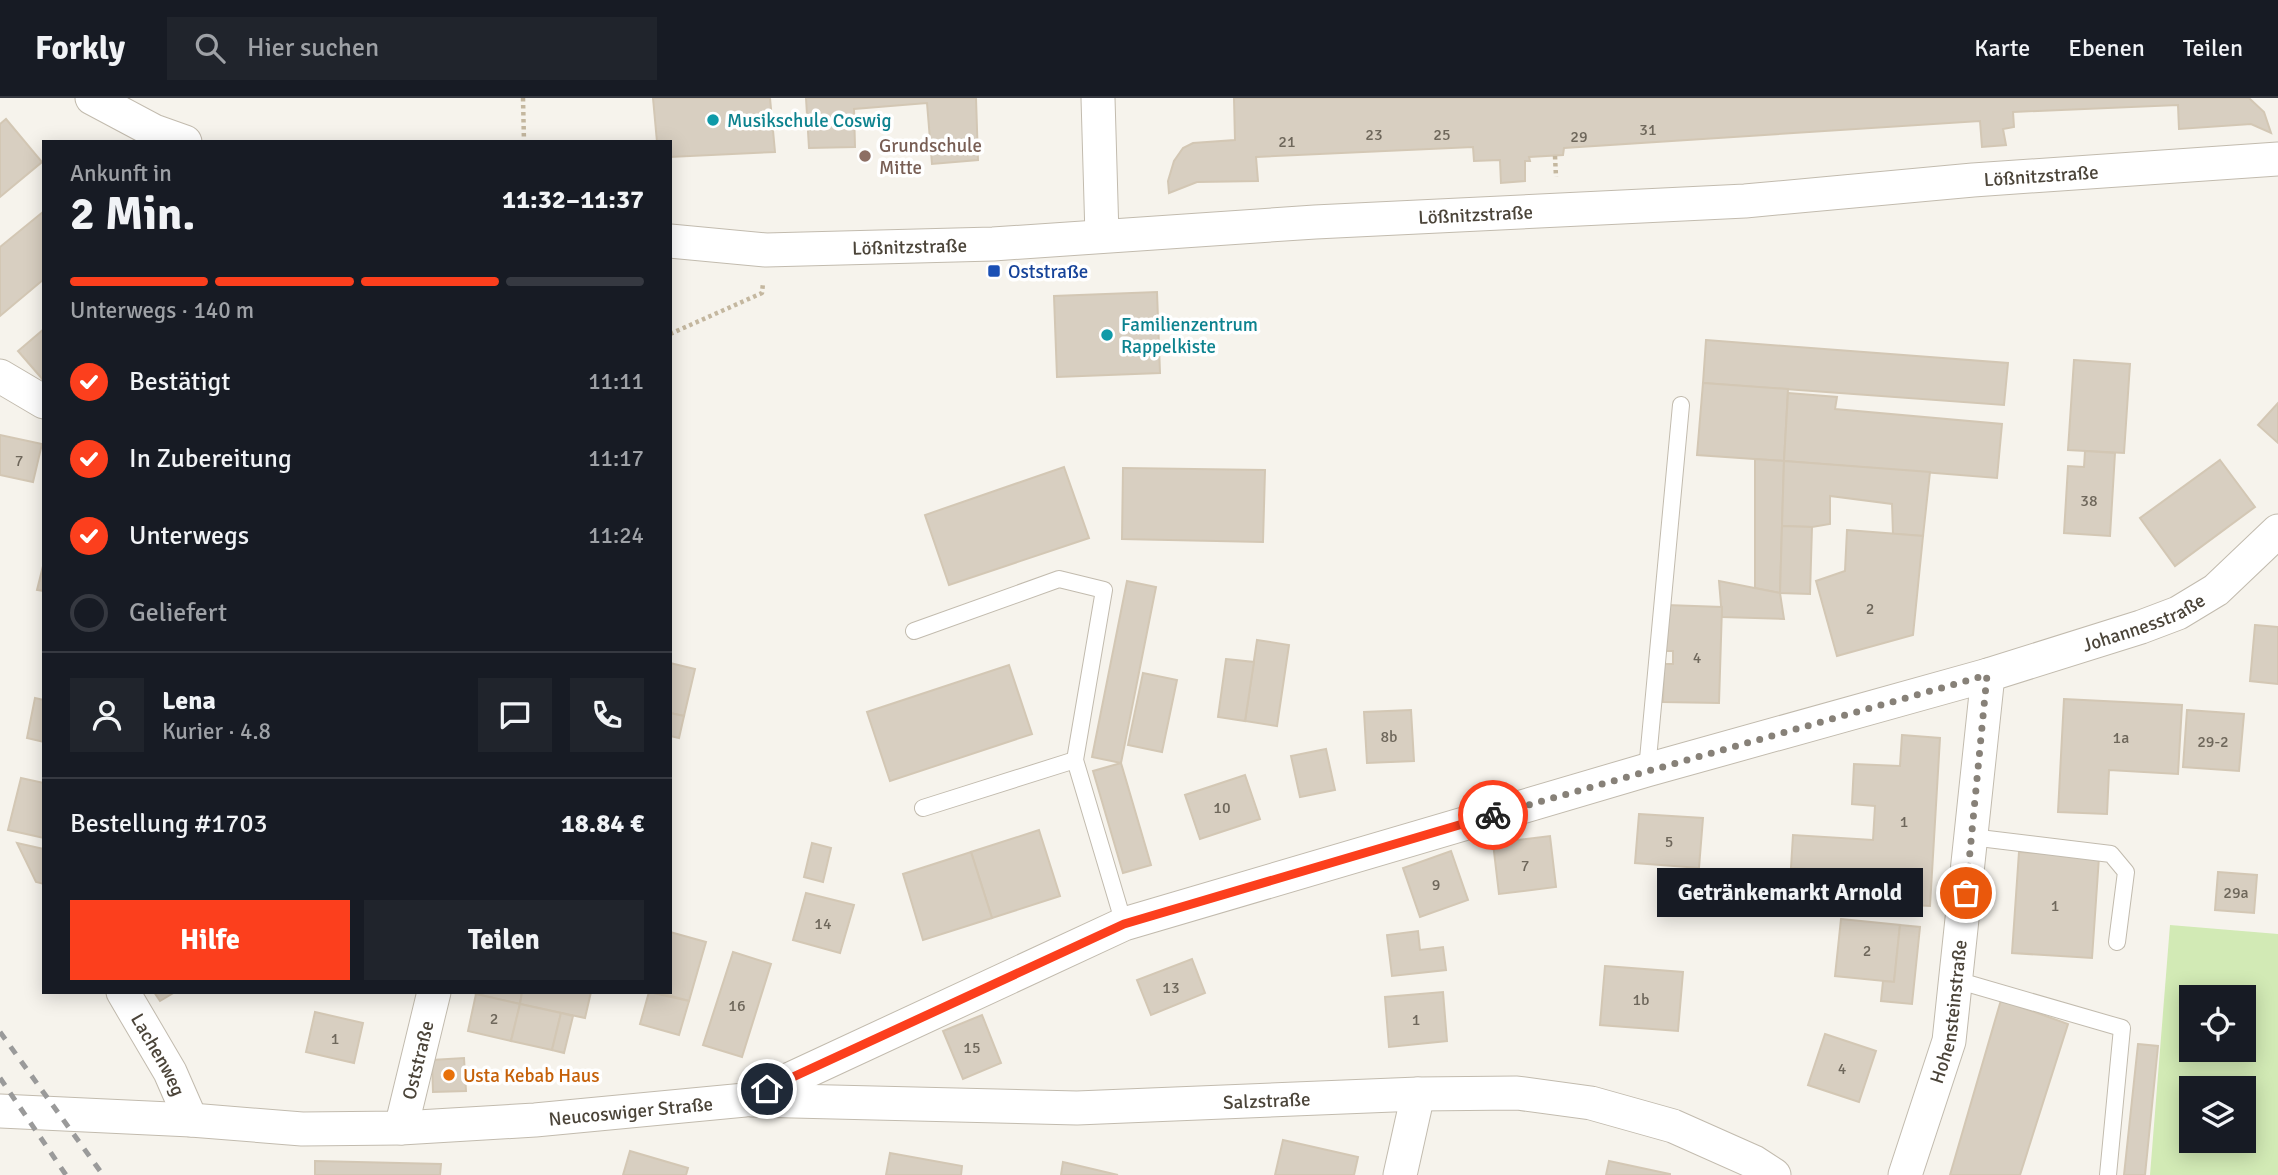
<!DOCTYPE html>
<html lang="de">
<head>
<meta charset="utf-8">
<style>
	body { margin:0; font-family:Signika,sans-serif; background:#20242c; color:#f1f3f6; height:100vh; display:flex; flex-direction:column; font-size:26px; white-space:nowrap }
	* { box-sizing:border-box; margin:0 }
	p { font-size:23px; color:#9ea1a6 }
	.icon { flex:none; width:38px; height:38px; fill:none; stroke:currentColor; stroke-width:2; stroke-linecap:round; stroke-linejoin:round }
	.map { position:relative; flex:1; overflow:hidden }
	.sheet { position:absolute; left:42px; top:42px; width:630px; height:854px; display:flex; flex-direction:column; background:#171b24; border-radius:0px; box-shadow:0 4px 18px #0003 }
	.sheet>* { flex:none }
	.buttons { position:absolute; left:2179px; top:887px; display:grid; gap:14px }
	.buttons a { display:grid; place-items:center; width:77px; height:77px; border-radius:0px; background:#171b24; box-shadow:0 4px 18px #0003; font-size:35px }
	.pin { position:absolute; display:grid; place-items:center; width:60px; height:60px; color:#fff; margin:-30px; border:4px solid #fff; border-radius:50%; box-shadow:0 2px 7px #0007 }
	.courier { position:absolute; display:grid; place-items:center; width:70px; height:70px; margin:-35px; border:5px solid #fc3f1d; border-radius:50%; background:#fff; color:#222; box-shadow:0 2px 9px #0007 }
	.bubble { position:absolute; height:49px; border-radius:0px; background:#171b24; box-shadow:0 4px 18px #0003; font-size:23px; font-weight:800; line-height:49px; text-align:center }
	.head em { font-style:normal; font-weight:800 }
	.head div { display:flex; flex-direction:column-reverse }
	.head { display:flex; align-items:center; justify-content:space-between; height:119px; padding:0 28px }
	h1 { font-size:46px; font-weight:800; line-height:52px }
	.bar { display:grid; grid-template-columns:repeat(4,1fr); gap:10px 7px; align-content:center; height:84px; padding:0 28px }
	.bar i { height:9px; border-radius:5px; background:#363941 }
	.bar .current { background:#fc3f1d }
	.bar p { grid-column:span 4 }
	.line { display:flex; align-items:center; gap:18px; padding:0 28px; border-top:2px solid #363941 }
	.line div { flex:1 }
	.round { display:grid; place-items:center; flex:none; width:74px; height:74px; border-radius:0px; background:#20242c }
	ol { padding:0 28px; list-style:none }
	li { display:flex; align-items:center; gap:21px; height:77px }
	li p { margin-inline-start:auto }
	li .icon { padding:7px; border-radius:50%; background:#fc3f1d; color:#fff; stroke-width:4 }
	li:last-child { color:#9ea1a6 }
	li i { width:38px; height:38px; border:4px solid #363941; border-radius:50% }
	.primary-button { display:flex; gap:14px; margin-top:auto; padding:14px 28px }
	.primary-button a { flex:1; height:80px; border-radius:0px; background:#fc3f1d; color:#fff; font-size:28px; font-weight:800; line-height:80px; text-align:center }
	.primary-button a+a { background:#20242c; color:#f1f3f6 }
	header { display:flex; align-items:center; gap:42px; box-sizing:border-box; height:98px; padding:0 35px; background:#171b24; border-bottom:2px solid #363941 }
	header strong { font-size:33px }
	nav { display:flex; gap:38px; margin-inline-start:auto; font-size:24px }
	.search { width:490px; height:63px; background:#20242c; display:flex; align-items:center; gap:18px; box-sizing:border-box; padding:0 24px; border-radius:0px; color:#9ea1a6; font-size:26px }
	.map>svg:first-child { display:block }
</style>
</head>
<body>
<header>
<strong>Forkly</strong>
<div class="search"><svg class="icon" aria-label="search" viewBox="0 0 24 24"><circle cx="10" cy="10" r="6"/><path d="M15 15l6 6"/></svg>Hier suchen</div>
<nav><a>Karte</a><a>Ebenen</a><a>Teilen</a></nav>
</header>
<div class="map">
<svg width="2278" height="1077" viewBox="0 0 2278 1077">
	<rect width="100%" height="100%" fill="#f6f3ec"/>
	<path fill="#d2eab5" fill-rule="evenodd" d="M 2170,827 L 2278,836 L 2278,1077 L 2150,1077 ZM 2191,900 L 2244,900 L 2244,952 L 2191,952 ZM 2191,990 L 2244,990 L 2244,1043 L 2191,1043 Z"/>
	<g fill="#d8cfc1" stroke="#d3c7b4" stroke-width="2">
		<polygon points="653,0 770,0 775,54 670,59 670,44 657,44"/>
		<polygon points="806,0 976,0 978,62 932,66 927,5 854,11 855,49 809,50"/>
		<polygon points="1234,0 2249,0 2264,14 2271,35 2251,26 2179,31 2178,7 2013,14 2014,29 2003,31 2006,47 1982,49 1980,23 1564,50 1563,57 1529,59 1530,63 1525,63 1525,83 1501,85 1500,62 1474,63 1473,49 1256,59 1258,83 1197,84 1169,95 1168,83 1174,63 1183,50 1193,45 1235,42"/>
		<polygon points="6,21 42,64 0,99 0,26"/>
		<polygon points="44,113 44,181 0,218 0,149"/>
		<polygon points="1157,194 1160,275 1057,279 1054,198"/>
		<polygon points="44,231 44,283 18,253"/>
		<polygon points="1706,242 2008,265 2004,307 1703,285"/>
		<polygon points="2074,262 2130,266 2124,355 2068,352"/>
		<polygon points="1703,285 1788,291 1784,363 1697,357"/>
		<polygon points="1788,295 1837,299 1835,311 2002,326 1997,380 1784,363"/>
		<polygon points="2278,305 2278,345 2258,327"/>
		<polygon points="0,337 42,346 33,384 0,377"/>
		<polygon points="2085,353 2115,355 2110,438 2064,435 2068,368 2084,369"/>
		<polygon points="1755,361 1784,363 1780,495 1755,490"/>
		<polygon points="2220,362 2255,409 2175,468 2140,420"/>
		<polygon points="1784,363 1930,374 1923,438 1893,436 1892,406 1830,398 1830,426 1812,429 1782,428"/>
		<polygon points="1064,369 1089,440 949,487 925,417"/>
		<polygon points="1123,370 1265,372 1263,444 1122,441"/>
		<polygon points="1782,428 1812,429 1810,496 1780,495"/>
		<polygon points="1847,432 1923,438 1913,537 1837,558 1816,483 1845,473"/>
		<polygon points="43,468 44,468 44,493 37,492"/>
		<polygon points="1127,483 1156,489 1121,665 1092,659"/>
		<polygon points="1719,483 1780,495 1784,521 1722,519"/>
		<polygon points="1666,507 1722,509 1719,605 1663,604 1664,566 1673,566 1673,553 1665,553"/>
		<polygon points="2255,527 2278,529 2278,586 2250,583"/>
		<polygon points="1257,542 1289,547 1277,628 1245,623"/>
		<polygon points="1226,561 1254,564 1245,623 1218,619"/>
		<polygon points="670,565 695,571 684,618 670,615"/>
		<polygon points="1009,567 1032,636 890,683 867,614"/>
		<polygon points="1143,575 1177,582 1162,654 1128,647"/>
		<polygon points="35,600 44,602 44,644 27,640"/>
		<polygon points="2064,601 2182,607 2178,676 2109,672 2107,716 2058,714"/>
		<polygon points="1411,612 1414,663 1367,665 1364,614"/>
		<polygon points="2187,612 2244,616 2239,673 2183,669"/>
		<polygon points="670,615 684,618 679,640 670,638"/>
		<polygon points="1902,637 1940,640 1930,808 1804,801 1806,771 1791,770 1793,737 1873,742 1875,708 1852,706 1854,666 1900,668"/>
		<polygon points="1326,651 1335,692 1300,699 1291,658"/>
		<polygon points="1121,665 1151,767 1123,775 1093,673"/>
		<polygon points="1245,677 1260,721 1200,741 1185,697"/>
		<polygon points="21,680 44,685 44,740 8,732"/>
		<polygon points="1639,716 1703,720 1699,770 1635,765"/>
		<polygon points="1039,732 1060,798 992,820 971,754"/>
		<polygon points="1550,738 1556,789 1499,796 1493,745"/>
		<polygon points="17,745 44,751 44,786 36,784"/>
		<polygon points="812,745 831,750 823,784 804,779"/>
		<polygon points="1451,753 1468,802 1420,819 1403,770"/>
		<polygon points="971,754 992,820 923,842 903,776"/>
		<polygon points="2019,754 2099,759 2092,860 2012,855"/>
		<polygon points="2218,774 2257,777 2254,815 2215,812"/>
		<polygon points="806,795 854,807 840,855 793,842"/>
		<polygon points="1841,821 1900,827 1894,884 1835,878"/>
		<polygon points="1900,827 1920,829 1912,906 1881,903 1883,883 1894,884"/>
		<polygon points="1418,833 1420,852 1443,849 1446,872 1392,878 1387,837"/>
		<polygon points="670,834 706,844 689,903 657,894 670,894"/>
		<polygon points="733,854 771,866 742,959 703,947"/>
		<polygon points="1192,861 1205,895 1151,917 1137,882"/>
		<polygon points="1605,868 1683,874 1678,933 1600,927"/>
		<polygon points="154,894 175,894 160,903"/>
		<polygon points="477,894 522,894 520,906 476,896"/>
		<polygon points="522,894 591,894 585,920 520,906"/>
		<polygon points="649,894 689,903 679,937 640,926"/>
		<polygon points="1443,894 1447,943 1389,949 1385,899"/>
		<polygon points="476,896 520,906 511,943 468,933"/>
		<polygon points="2001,902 2068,926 2020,1077 1950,1077"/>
		<polygon points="520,906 561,915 552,952 511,943"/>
		<polygon points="315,914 363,925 354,965 306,954"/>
		<polygon points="561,915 573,918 564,955 552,952"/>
		<polygon points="982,917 1001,965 963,981 943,933"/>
		<polygon points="1825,936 1876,953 1859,1004 1808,987"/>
		<polygon points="2138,946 2158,948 2145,1077 2124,1077"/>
		<polygon points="464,960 466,993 433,994 432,962"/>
		<polygon points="1283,1042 1358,1059 1354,1077 1275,1077"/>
		<polygon points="630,1053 688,1070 686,1077 623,1077"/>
		<polygon points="890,1055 962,1068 961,1077 886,1077"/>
		<polygon points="315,1063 441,1066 440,1077 315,1077"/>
		<polygon points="1609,1063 1670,1076 1670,1077 1606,1077"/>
		<polygon points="1063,1064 1118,1077 1061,1077"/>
	</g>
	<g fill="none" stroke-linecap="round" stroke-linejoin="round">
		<g stroke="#c2bbae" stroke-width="18">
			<g id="service">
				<polyline points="914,533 1059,481 1104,492 1075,662 1124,826"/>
				<polyline points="1647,672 1681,307"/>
				<polyline points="923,710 1075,662"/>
				<polyline points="1971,739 2111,756 2126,774 2117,844"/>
				<polyline points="1956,882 2122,930 2108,1077"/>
			</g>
		</g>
		<g stroke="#c2bbae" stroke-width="35">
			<g id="minor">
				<polyline points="92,0 154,33 185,44"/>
				<polyline points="1098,0 1102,138"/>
				<path id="s1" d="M 670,143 L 766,152 L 993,146 L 1315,124 L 1745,103 L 1973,82 L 2278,61"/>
				<polyline points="0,278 44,304"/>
				<path id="s2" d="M 123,894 L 170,974 L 191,1022"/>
				<path id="s3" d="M 751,1002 L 1077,1010 L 1418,996 L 1517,995 L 1591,1005 L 1673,1028 L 1754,1064 L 1774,1077"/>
				<path id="s4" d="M 0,1013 L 191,1022 L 302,1031 L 401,1030 L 535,1022 L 745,1002 L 1124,826 L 1647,672 L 1988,577 L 2141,529 L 2178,515 L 2216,492 L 2278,433"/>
				<path id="s5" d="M 401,1030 L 434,894"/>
				<polyline points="1400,1077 1418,996"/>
				<path id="s6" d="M 1905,1077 L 1949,943 L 1988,577"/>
			</g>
		</g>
		<g stroke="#c4b79f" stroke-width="4.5" stroke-dasharray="3.5 3.5" stroke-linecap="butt">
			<polyline points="523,0 524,44"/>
			<polyline points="1555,58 1556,79"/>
			<polyline points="670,236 762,195 763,185"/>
		</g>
		<use href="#service" stroke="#fff" stroke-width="16"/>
		<use href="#minor" stroke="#fff" stroke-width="33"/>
		<g stroke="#9a9a9a" stroke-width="5" stroke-dasharray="9 9" stroke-linecap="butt">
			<polyline points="0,934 103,1077"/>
			<polyline points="0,980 66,1077"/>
		</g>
	</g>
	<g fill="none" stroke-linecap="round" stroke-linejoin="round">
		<polyline stroke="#878178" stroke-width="7" stroke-dasharray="0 12.6" points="1493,717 1987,577 1966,795"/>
		<polyline stroke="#fc3f1d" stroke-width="9" points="767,991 1124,826 1493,717"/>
	</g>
	<g fill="#0f9aa8" stroke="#fff" stroke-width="2.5">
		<circle cx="713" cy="22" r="7"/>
		<circle cx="1107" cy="237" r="7"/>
	</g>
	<circle fill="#8d6e63" stroke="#fff" stroke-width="2.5" cx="865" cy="58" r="7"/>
	<rect fill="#1a4fb4" stroke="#fff" stroke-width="2.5" x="987" y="166" width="14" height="14" rx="3.5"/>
	<circle fill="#e8710a" stroke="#fff" stroke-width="2.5" cx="449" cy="977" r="7"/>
	<g text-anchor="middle" stroke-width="7" stroke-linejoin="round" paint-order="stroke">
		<g font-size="16" fill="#6e675b">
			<text x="1648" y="37">31</text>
			<text x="1374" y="42">23</text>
			<text x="1442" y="42">25</text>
			<text x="1579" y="44">29</text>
			<text x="1287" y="49">21</text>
			<text x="19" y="368">7</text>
			<text x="2089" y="408">38</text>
			<text x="1870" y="516">2</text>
			<text x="1697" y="565">4</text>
			<text x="1389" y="644">8b</text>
			<text x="2121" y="645">1a</text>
			<text x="2213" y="649">29-2</text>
			<text x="1222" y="715">10</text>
			<text x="1904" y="729">1</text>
			<text x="1669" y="749">5</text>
			<text x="1525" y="773">7</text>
			<text x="1436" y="792">9</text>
			<text x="2236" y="800">29a</text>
			<text x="2055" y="813">1</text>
			<text x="823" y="831">14</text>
			<text x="1867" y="858">2</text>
			<text x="1171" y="895">13</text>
			<text x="1641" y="907">1b</text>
			<text x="737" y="913">16</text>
			<text x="494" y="926">2</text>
			<text x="1416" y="927">1</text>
			<text x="335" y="946">1</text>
			<text x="972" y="955">15</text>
			<text x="1842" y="976">4</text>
		</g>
		<g font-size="19" fill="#0d838f" stroke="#fff" text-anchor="start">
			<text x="727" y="29">Musikschule Coswig</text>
			<text x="1121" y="233">Familienzentrum<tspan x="1121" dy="22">Rappelkiste</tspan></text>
		</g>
		<g font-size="19" fill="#785e54" stroke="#fff" text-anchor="start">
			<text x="879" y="54">Grundschule<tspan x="879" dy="22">Mitte</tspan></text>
		</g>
		<g font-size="19" fill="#4b4439" stroke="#fff">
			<text dy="7" stroke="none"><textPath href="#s1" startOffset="1374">Lößnitzstraße</textPath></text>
			<text dy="7" stroke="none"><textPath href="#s1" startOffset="807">Lößnitzstraße</textPath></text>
			<text dy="7" stroke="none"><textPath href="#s1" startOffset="240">Lößnitzstraße</textPath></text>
			<text dy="7" stroke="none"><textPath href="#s4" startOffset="2228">Johannesstraße</textPath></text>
			<text dy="7" stroke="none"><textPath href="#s6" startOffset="170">Hohensteinstraße</textPath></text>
			<text dy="7" stroke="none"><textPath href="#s2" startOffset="72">Lachenweg</textPath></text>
			<text dy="7" stroke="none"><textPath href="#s5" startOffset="70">Oststraße</textPath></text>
			<text dy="7" stroke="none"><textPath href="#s3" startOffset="516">Salzstraße</textPath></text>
			<text dy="7" stroke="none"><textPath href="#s4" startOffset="632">Neucoswiger Straße</textPath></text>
		</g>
		<g font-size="19" fill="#164399" stroke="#fff" text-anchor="start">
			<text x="1008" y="180">Oststraße</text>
		</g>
		<g font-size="19" fill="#c56008" stroke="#fff" text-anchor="start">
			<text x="463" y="984">Usta Kebab Haus</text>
		</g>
	</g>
</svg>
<div class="buttons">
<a><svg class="icon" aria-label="locate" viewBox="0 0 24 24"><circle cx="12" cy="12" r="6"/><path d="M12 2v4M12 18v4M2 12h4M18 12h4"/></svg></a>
<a><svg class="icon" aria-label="layers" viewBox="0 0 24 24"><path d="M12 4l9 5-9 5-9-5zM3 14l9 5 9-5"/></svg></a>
</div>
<div class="pin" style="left:1966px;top:795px;background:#ea580c"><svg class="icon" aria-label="bag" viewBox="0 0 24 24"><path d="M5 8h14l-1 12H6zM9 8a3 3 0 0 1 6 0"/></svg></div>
<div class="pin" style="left:767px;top:991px;background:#1f2937"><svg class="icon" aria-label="home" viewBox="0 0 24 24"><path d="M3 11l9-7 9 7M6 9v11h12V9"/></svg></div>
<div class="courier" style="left:1493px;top:717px"><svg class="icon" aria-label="bike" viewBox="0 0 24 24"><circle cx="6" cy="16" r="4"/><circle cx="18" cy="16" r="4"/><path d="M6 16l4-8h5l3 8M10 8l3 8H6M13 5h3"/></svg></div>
<div class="bubble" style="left:1657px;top:770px;width:266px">Getränkemarkt Arnold</div>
<section class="sheet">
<div class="head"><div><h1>2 Min.</h1><p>Ankunft in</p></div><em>11:32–11:37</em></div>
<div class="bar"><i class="current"></i><i class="current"></i><i class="current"></i><i></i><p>Unterwegs · 140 m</p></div>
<ol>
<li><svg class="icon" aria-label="check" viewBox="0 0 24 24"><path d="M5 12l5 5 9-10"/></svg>Bestätigt<p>11:11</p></li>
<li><svg class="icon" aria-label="check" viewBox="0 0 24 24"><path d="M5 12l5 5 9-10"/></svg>In Zubereitung<p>11:17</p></li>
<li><svg class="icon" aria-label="check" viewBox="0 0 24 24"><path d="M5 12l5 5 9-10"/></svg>Unterwegs<p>11:24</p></li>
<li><i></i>Geliefert</li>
</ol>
<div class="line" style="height:126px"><a class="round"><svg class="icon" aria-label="person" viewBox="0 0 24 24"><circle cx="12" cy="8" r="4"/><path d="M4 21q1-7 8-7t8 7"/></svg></a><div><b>Lena</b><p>Kurier · 4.8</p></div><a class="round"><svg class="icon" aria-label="chat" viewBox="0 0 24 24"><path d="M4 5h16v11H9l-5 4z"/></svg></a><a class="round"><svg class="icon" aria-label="phone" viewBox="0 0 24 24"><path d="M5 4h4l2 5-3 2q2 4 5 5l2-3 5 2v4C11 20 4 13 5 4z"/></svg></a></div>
<div class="line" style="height:91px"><div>Bestellung #1703</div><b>18.84 €</b></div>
<div class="primary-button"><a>Hilfe</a><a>Teilen</a></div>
</section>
</div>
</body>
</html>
